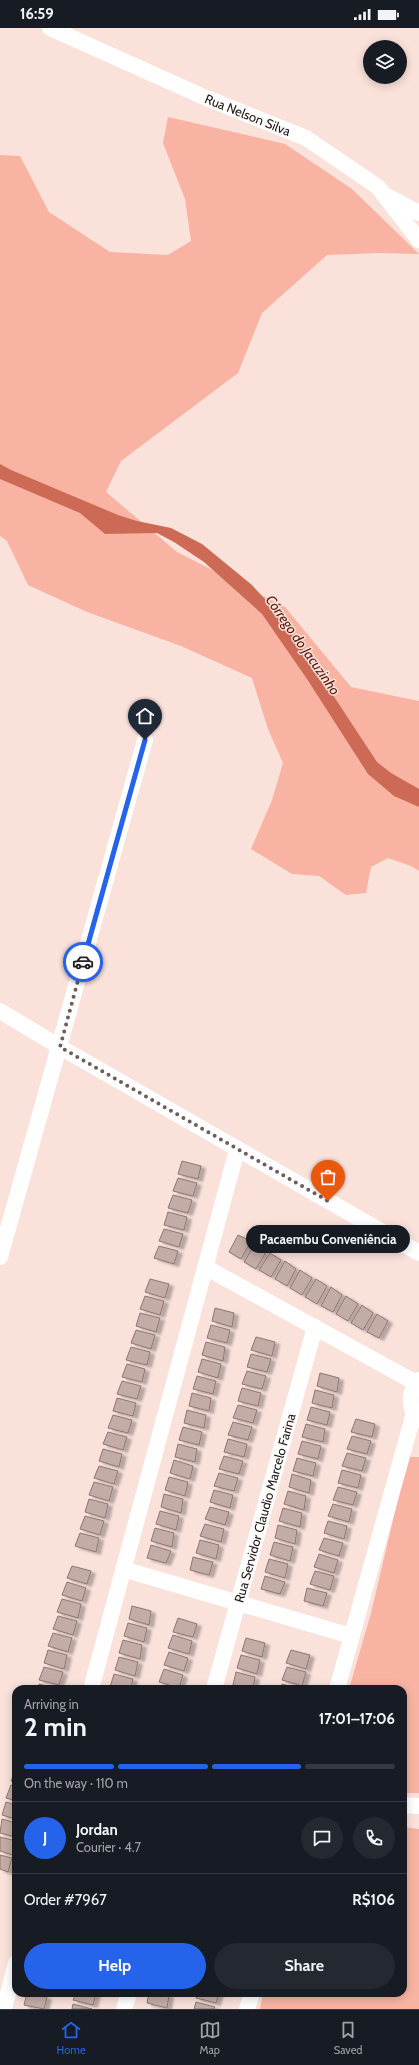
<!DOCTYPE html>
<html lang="en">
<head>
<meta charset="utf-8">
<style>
	body { margin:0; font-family:Cabin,sans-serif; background:#242831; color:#f1f3f6; height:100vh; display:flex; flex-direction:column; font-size:15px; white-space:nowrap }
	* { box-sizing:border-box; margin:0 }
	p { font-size:13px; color:#9ea1a6 }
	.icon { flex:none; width:22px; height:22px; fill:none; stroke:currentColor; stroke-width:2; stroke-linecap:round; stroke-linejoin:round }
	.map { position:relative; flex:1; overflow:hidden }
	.details { position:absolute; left:12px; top:1657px; width:395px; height:312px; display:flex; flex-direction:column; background:#171b24; border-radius:12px; box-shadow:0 2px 10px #0003 }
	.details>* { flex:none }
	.fabs { position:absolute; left:363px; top:12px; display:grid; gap:8px }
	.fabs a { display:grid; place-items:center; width:44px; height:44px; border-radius:50%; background:#171b24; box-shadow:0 2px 10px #0003; font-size:20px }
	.pin { position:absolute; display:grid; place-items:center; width:34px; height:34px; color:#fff; margin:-41px -17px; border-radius:50% 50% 50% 0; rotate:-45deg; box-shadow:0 0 4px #0007 }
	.pin .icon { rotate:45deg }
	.courier { position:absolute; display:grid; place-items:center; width:40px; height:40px; margin:-20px; border:3px solid #2563eb; border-radius:50%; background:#fff; color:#222; box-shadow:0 1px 5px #0007 }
	.bubble { position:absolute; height:28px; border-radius:14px; background:#171b24; box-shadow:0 2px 10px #0003; font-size:13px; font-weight:800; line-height:28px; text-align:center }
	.head em { font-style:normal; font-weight:800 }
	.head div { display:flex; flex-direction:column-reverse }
	.head { display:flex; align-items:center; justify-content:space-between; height:68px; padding:0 12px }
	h1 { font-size:26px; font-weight:800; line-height:30px }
	.bar { display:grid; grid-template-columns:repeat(4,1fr); gap:6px 4px; align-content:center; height:48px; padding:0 12px }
	.bar i { height:5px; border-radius:3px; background:#363941 }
	.bar .current { background:#2563eb }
	.bar p { grid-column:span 4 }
	.line { display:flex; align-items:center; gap:10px; padding:0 12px; border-top:1px solid #363941 }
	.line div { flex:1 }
	.round { display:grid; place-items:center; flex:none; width:42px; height:42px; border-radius:21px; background:#242831 }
	.cta { display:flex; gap:8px; margin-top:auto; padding:8px 12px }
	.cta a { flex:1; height:46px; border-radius:24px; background:#2563eb; color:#fff; font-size:16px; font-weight:800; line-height:46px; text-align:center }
	.cta a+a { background:#242831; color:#f1f3f6 }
	.status { display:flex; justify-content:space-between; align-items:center; height:28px; padding:0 20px; background:#171b24; direction:ltr }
	.status svg { height:11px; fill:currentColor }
	.menu { display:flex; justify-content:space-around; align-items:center; height:56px; border-top:1px solid #363941; background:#171b24; font-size:11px; color:#9ea1a6 }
	.menu a { display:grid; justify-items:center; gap:2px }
	.menu .current { color:#2563eb }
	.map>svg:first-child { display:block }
</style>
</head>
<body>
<div class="status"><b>16:59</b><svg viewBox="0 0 49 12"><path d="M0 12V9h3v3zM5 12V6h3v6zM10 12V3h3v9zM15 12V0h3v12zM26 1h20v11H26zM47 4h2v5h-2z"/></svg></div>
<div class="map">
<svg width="419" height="1981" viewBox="0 0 419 1981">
	<defs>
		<filter id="shadow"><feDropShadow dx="4.5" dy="2.5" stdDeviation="1" flood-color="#0004"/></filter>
	</defs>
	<rect width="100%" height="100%" fill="#fae1da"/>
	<g fill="#f9b3a3">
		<polygon points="168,89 285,116 352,161 419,226 378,225 327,227 262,285 238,345 121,433 106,464 177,524 285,579 351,659 419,673 419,843 411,838 388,830 371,839 366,865 346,867 319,848 292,846 251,821 272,772 283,735 268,701 252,650 181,618 87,584 28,557 7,513 0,508 0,127 20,128 49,184 110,224 168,227 191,213 185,171 163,115"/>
		<polygon points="408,1429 419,1429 419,1765 403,1765 403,1661 349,1661 371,1585"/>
		<polygon points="403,1799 419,1801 419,1981 260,1981 263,1965 403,1965"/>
	</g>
	<polygon fill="#cc6a55" points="0,436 11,442 118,487 137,493 171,500 202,516 252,557 272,579 298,614 377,734 391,745 419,761 419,779 394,768 368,746 307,651 262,586 204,534 174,514 157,505 105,506 80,485 0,451"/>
	<g fill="#c4aca6" stroke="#8d7671" filter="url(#shadow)">
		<polygon points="182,1133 201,1138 198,1151 178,1146"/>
		<polygon points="178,1150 197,1155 193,1168 173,1163"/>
		<polygon points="173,1167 192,1172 188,1185 168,1180"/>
		<polygon points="168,1184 187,1189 184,1202 164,1197"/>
		<polygon points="164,1201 183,1206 179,1219 159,1213"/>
		<polygon points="238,1207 251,1213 241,1231 229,1224"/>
		<polygon points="255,1216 266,1224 256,1241 244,1234"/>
		<polygon points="159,1218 178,1223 174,1236 154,1230"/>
		<polygon points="270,1225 281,1232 271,1249 259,1242"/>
		<polygon points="285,1233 296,1241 287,1258 275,1251"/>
		<polygon points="300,1242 312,1250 302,1267 290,1260"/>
		<polygon points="150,1251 169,1256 165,1270 145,1264"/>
		<polygon points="316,1251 327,1258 317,1276 305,1269"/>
		<polygon points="331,1259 342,1267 333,1284 321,1278"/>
		<polygon points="145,1268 164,1273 160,1287 140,1281"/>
		<polygon points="346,1268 358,1276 348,1293 336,1286"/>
		<polygon points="362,1277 373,1285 363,1302 351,1295"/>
		<polygon points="215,1280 234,1285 232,1299 212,1293"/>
		<polygon points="140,1285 160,1290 156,1304 136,1298"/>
		<polygon points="377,1286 388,1293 379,1310 367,1304"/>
		<polygon points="211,1297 230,1302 227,1315 207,1310"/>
		<polygon points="136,1302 155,1307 151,1321 131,1315"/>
		<polygon points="256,1309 275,1314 272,1328 251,1322"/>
		<polygon points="206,1314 225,1319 223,1333 202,1327"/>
		<polygon points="131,1319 150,1324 147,1337 126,1332"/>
		<polygon points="251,1326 271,1331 267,1344 247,1339"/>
		<polygon points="202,1331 221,1336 218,1350 198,1344"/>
		<polygon points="127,1336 145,1341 142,1354 122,1349"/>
		<polygon points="247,1343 266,1348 262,1361 242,1356"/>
		<polygon points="320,1345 339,1350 337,1364 317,1358"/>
		<polygon points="197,1348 216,1353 213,1366 193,1361"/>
		<polygon points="122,1353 141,1358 137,1371 117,1366"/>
		<polygon points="242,1360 261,1365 258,1378 238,1373"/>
		<polygon points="315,1362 334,1367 332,1380 312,1375"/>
		<polygon points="192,1365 211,1370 209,1383 189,1378"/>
		<polygon points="117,1370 136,1375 133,1388 113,1383"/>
		<polygon points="238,1377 257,1382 253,1395 233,1390"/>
		<polygon points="311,1379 330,1384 327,1397 307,1392"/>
		<polygon points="187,1382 206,1387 204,1400 184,1395"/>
		<polygon points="113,1387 132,1392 128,1405 108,1400"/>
		<polygon points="356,1391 375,1396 372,1409 351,1404"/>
		<polygon points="233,1394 252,1399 248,1412 228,1407"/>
		<polygon points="306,1396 325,1401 323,1414 302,1409"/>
		<polygon points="183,1399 202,1404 199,1417 179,1412"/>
		<polygon points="108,1404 127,1409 123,1422 103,1416"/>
		<polygon points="352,1408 371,1413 367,1426 347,1421"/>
		<polygon points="228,1411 247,1416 244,1429 224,1424"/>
		<polygon points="302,1413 321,1418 318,1431 298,1426"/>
		<polygon points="178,1416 197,1421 195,1434 175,1429"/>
		<polygon points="103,1421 122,1426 119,1439 99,1433"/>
		<polygon points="347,1425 366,1430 362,1443 342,1438"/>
		<polygon points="224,1428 243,1433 239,1446 219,1441"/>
		<polygon points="297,1430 316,1435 313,1448 293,1443"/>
		<polygon points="174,1432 193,1438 190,1451 170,1445"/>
		<polygon points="99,1438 118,1443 114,1456 94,1450"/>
		<polygon points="342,1442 361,1447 358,1460 338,1455"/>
		<polygon points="219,1445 238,1450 234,1463 214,1458"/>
		<polygon points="292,1446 311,1452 309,1465 289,1459"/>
		<polygon points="169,1449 188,1454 185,1468 165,1462"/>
		<polygon points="94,1454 113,1459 109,1473 89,1467"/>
		<polygon points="338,1459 357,1464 353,1477 333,1472"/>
		<polygon points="214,1462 233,1467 230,1480 210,1474"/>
		<polygon points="288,1463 306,1468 304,1482 284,1476"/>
		<polygon points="164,1466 183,1471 181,1485 161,1479"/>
		<polygon points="89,1471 108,1476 105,1490 85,1484"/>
		<polygon points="333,1476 352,1481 349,1494 328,1488"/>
		<polygon points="210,1479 229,1484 225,1497 205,1491"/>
		<polygon points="283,1480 302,1485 300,1499 279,1493"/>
		<polygon points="160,1483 179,1488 176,1502 156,1496"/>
		<polygon points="85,1488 104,1493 100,1507 80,1501"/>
		<polygon points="328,1493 347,1498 344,1511 324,1505"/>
		<polygon points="205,1496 224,1501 221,1514 200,1508"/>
		<polygon points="278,1497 297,1502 295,1516 275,1510"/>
		<polygon points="155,1500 174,1505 172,1519 151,1513"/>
		<polygon points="80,1505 99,1510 96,1524 75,1518"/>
		<polygon points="324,1510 343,1515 339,1528 319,1522"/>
		<polygon points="200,1512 219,1517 216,1531 196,1525"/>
		<polygon points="274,1514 293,1519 290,1533 270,1527"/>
		<polygon points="151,1517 171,1523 166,1535 147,1530"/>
		<polygon points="319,1526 338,1532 334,1545 314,1539"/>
		<polygon points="193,1529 213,1534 209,1547 190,1542"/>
		<polygon points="269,1531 288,1536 285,1550 265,1544"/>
		<polygon points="72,1538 91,1543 87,1556 67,1550"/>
		<polygon points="315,1543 334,1548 330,1562 310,1556"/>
		<polygon points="265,1548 285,1554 280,1566 261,1561"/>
		<polygon points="67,1554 86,1560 82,1573 62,1567"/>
		<polygon points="307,1560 327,1565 323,1578 304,1573"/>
		<polygon points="62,1571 81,1576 78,1590 57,1584"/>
		<polygon points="132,1578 151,1583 149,1597 129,1591"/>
		<polygon points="58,1588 77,1593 73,1607 53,1601"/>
		<polygon points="178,1590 197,1596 193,1609 173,1604"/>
		<polygon points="128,1595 147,1600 144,1614 124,1608"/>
		<polygon points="53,1605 72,1610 68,1624 48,1618"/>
		<polygon points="173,1607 192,1613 189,1626 168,1620"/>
		<polygon points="246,1610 265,1615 262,1629 242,1623"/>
		<polygon points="123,1612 142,1617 140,1631 119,1625"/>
		<polygon points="48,1622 67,1627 64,1641 44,1635"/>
		<polygon points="291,1622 310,1627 306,1641 286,1635"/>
		<polygon points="169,1624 188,1630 184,1643 164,1637"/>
		<polygon points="241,1627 260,1632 257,1646 237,1640"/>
		<polygon points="119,1629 138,1634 135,1648 115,1642"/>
		<polygon points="44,1639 63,1644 59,1657 39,1652"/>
		<polygon points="287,1639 306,1644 302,1658 282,1652"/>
		<polygon points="164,1641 183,1647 179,1660 159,1654"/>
		<polygon points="236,1644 255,1649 253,1661 233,1657"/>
		<polygon points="114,1646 133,1651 131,1661 110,1659"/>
		<polygon points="39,1656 58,1661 38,1661"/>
		<polygon points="282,1656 300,1661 281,1661"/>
		<polygon points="16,1741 16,1755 11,1753"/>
		<polygon points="11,1757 16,1759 16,1773 6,1770"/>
		<polygon points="6,1774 16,1777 16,1791 2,1787"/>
		<polygon points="2,1791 16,1795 16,1809 0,1805"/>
		<polygon points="0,1809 16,1813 13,1827 0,1823"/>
		<polygon points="0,1827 12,1830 8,1844 0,1841"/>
		<polygon points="27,1965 47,1969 44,1981 24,1977"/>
		<polygon points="76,1965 96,1965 93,1977 73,1972"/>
		<polygon points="149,1965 169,1967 167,1980 147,1975"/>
		<polygon points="197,1965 219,1965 216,1975 196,1970"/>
		<polygon points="196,1974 215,1979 214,1981 194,1981"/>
		<polygon points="73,1976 92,1981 72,1981"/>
	</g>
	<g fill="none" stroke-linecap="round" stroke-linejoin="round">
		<g stroke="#fff" stroke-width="16">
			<path id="s1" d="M 50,0 L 204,69 L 306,110 L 378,159 L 419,212"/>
			<polyline points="389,169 419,185"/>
			<polyline points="0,983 60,1019 419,1225"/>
			<polyline points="0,1229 145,712"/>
			<polyline points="205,1239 416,1355"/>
			<path d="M 419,1352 C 408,1363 408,1382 419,1392"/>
			<polyline points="123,1541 351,1608"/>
			<polyline points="91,1661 237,1122"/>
			<path id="s2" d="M 214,1661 L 315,1299"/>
			<polyline points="337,1661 414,1385"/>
			<polyline points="403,1777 419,1778"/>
			<polyline points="4,1981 16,1935"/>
			<polyline points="124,1981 129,1965"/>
			<polyline points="247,1981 252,1965"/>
		</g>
	</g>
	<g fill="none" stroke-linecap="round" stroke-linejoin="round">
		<polyline stroke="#6d5e5b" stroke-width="4" stroke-dasharray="0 7.2" points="83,934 60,1019 328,1173"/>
		<polyline stroke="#2563eb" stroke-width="5" points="83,934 145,712"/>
	</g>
	<g text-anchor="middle" stroke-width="3" stroke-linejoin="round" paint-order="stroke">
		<g font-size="13" fill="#211816" stroke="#fae1da">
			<text dy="5" stroke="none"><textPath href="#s1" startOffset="216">Rua Nelson Silva</textPath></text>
			<text dy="5" stroke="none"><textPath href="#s2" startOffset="188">Rua Servidor Claudio Marcelo Farina</textPath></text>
		</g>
		<g font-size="14" font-style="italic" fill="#58190c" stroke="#fae1da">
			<text transform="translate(303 617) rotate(55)" y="5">Córrego do Jacuzinho</text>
		</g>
	</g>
</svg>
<div class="fabs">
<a><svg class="icon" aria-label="layers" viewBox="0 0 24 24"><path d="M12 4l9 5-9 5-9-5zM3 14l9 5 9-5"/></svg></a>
</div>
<div class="pin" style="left:328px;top:1173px;background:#ea580c"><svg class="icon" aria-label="bag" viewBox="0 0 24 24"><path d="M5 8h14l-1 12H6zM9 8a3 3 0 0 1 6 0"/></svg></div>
<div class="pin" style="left:145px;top:712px;background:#1f2937"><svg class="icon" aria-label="home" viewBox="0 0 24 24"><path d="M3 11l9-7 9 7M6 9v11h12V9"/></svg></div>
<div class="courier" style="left:83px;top:934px"><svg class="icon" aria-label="car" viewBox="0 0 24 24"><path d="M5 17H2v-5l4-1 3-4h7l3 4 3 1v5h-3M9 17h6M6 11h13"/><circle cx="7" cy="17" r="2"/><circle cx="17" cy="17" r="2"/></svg></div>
<div class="bubble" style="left:246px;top:1197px;width:164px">Pacaembu Conveniência</div>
<section class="details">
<div class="head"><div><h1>2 min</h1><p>Arriving in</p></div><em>17:01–17:06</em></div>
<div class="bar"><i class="current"></i><i class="current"></i><i class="current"></i><i></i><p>On the way · 110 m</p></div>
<div class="line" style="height:72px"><b class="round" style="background:#2563eb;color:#fff">J</b><div><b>Jordan</b><p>Courier · 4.7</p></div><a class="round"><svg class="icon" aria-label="chat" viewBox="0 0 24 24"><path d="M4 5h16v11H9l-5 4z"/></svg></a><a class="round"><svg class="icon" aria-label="phone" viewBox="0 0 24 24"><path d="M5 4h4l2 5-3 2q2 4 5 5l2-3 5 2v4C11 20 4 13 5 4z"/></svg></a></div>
<div class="line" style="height:52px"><div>Order #7967</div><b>R$106</b></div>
<div class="cta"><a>Help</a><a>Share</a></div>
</section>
</div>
<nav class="menu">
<a class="current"><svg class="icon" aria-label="home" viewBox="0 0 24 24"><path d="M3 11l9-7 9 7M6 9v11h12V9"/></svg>Home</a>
<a><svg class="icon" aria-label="map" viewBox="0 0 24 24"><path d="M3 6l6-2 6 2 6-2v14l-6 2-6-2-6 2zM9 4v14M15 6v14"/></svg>Map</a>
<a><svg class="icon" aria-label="saved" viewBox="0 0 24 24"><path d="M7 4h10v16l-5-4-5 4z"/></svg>Saved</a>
</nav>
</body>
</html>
